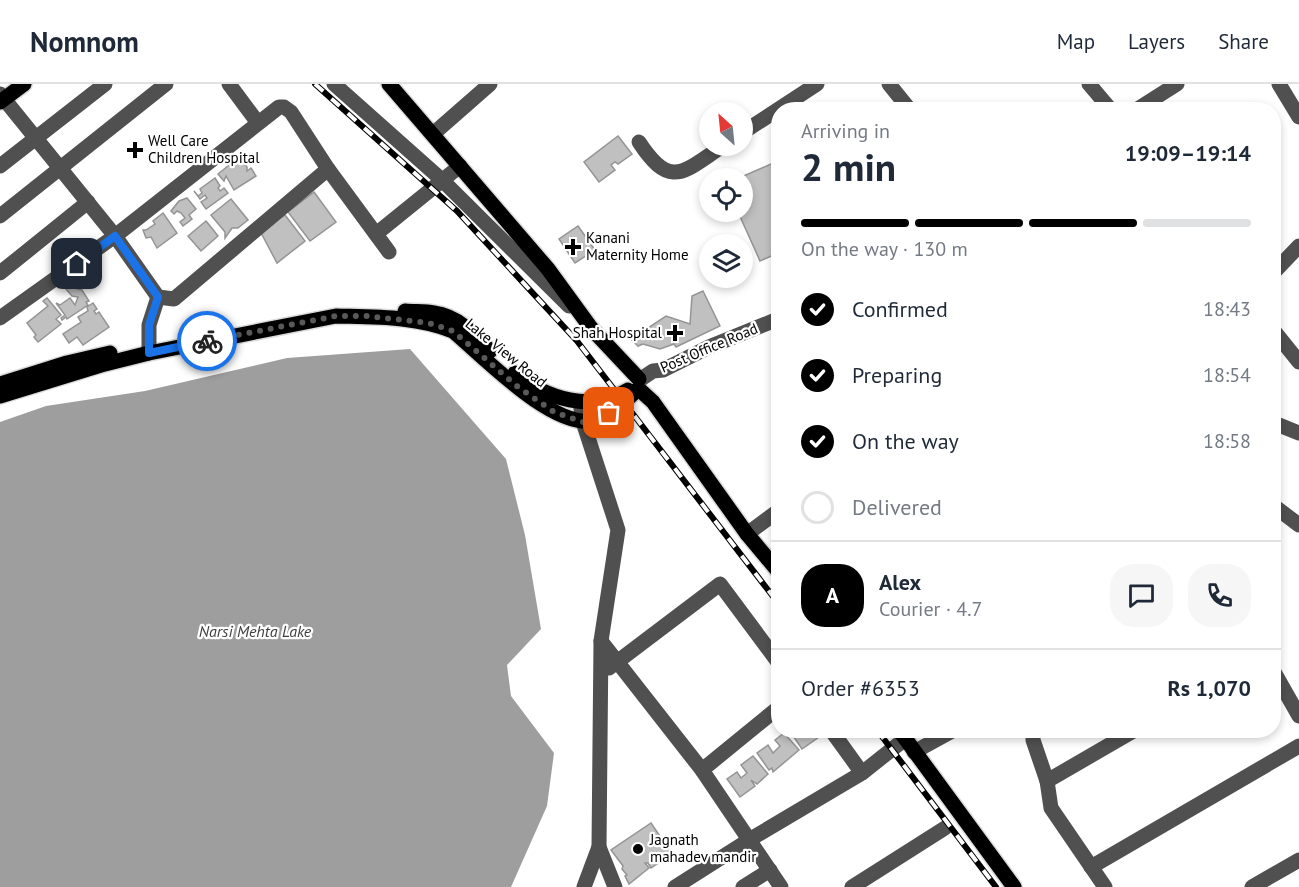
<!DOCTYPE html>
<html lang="en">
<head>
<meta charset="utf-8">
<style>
	body { margin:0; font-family:"PT Sans",sans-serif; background:#f6f6f7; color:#1f2937; height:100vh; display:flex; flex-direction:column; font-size:22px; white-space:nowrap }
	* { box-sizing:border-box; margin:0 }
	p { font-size:20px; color:#747a83 }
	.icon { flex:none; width:33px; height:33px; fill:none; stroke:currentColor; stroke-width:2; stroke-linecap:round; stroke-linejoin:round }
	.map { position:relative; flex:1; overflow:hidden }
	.drawer { position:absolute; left:771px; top:18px; width:510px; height:636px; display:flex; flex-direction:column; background:#fff; border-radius:24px; box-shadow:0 3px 9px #0003 }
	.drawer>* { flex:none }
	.needle { width:39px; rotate:333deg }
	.controls { position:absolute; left:699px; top:18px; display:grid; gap:12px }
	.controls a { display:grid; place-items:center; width:54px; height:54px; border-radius:50%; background:#fff; box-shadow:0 3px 9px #0003; font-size:30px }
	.pin { position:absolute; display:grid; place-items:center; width:51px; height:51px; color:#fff; margin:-26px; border-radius:12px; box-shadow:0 3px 9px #0006 }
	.courier { position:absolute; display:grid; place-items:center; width:60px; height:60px; margin:-30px; border:4px solid #1a73e8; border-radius:50%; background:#fff; color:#222; box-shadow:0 2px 8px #0007 }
	.head em { font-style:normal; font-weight:700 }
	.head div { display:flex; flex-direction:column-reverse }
	.head { display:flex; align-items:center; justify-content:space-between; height:102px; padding:0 30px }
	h1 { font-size:39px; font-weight:700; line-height:45px }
	.bar { display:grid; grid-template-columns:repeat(4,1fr); gap:9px 6px; align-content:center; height:72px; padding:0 30px }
	.bar i { height:8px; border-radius:4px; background:#e0e1e3 }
	.bar .active { background:#000 }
	.bar p { grid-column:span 4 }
	.line { display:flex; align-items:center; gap:15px; padding:0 30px; border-top:2px solid #e0e1e3 }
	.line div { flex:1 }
	.round { display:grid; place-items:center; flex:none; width:63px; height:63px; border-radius:24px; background:#f6f6f7 }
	ol { padding:0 30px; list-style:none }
	li { display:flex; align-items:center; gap:18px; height:66px }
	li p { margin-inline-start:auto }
	li .icon { padding:6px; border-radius:50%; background:#000; color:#fff; stroke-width:4 }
	li:last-child { color:#747a83 }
	li i { width:33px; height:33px; border:3px solid #e0e1e3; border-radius:50% }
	header { display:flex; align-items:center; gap:36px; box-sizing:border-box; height:84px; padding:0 30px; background:#fff; border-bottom:2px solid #e0e1e3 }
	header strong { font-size:28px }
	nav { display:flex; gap:33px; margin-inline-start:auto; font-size:21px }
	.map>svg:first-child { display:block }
</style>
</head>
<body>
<header>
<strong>Nomnom</strong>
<nav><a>Map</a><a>Layers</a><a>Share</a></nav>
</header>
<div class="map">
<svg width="1299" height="803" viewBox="0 0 1299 803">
	<rect width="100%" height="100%" fill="#fff"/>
	<polygon fill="#9e9e9e" points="410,265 506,375 525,451 541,545 507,581 511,612 554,669 547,722 511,803 0,803 0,338 46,322 145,307 287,274"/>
	<g fill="#c0c0c0" stroke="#949494" stroke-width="1.5">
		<polygon points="618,52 632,70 618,80 615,78 611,81 615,86 599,98 584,78"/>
		<polygon points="239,73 247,83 247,87 251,84 256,92 234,106 226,92 224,97 218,90"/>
		<polygon points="778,77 778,169 760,177 738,128 742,128 742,94 739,94"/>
		<polygon points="215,94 220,102 218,104 220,107 224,104 228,109 206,125 201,118 207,114 205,111 200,115 194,107 198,112 202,109 200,105"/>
		<polygon points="314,108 336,138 310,157 288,128"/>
		<polygon points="187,114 196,125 189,131 192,135 183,142 180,138 185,134 181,129 177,127 174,130 171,127 179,117"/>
		<polygon points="231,115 248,136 238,144 232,144 225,154 225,148 211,131"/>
		<polygon points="163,129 177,149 157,164 151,153 146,154 143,146 146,146 155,140 153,137"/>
		<polygon points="285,131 305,157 277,179 259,145"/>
		<polygon points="206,137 218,152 201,167 188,152"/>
		<polygon points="578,142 595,166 575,179 559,155"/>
		<polygon points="72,196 77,205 82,206 89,217 86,218 88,221 67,235 66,233 62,236 61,234 65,231 56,219 60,221 70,214 75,221 78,213 72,212 66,205 69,202 67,199"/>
		<polygon points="703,207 720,242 676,263 674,260 660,265 643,260 638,262 631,255 666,232 690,240 692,212"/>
		<polygon points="47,214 61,231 56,235 61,240 38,258 34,253 36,251 27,239 48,222 43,217"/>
		<polygon points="93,219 97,225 94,227 96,230 99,228 109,243 83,261 77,253 69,259 63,250 81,238 78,233 88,227 87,223"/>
		<polygon points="789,646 829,646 802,665"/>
		<polygon points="784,649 799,666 773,688 772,684 769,686 757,669 768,661 773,669 780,662 775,656"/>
		<polygon points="753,672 768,690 757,700 751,696 755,702 740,713 727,695 737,688 741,694 747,689 741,681"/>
		<polygon points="651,739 672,770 651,784 648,779 645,779 649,784 629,800 625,792 627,791 622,785 623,782 611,766"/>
	</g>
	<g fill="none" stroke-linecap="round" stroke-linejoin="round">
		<g stroke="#dbdbdb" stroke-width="18">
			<g id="major">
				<polyline points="389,0 548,185 591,244 639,295"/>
				<polyline points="0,18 24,0"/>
				<path d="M 405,227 C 414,228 425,227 434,229 C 458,232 475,251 490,267"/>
				<path d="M 515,289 C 546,315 592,329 628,306"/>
				<polyline points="0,300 67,279 110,269"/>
				<polyline points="641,307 653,318 747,450 778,487"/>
				<path d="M 0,312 L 101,281 L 149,269 L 336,232 C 374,233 417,232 453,247 C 483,272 555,348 596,336 C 612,331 625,317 637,306"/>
				<polyline points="899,646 1014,803"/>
			</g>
		</g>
		<g stroke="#505050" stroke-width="15">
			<polyline points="229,0 258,39"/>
			<polyline points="334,0 442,96 569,222"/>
			<polyline points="889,0 910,26"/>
			<polyline points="1089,0 1111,26"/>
			<polyline points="1279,0 1299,33"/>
			<polyline points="0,10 115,152 158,213 174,215 328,85 291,28 284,23 279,23 115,152 0,234"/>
			<polyline points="1136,26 1177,0"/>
			<polyline points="742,49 817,0"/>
			<polyline points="433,50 490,0"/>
			<path d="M 639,58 C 671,107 684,87 723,62"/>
			<polyline points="0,82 105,0"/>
			<polyline points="328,85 389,168"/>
			<polyline points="0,132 166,0"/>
			<polyline points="376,150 460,82"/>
			<polyline points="1274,188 1299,162"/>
			<polyline points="0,189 88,118"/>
			<polyline points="1274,247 1299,278"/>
			<polyline points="149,269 149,241 158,213"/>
			<polyline points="641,295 653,287 663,286 709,263 778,235"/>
			<polyline points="580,318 583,338 618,446 601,557 599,763 584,803"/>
			<polyline points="1274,339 1299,349"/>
			<polyline points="1274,422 1299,441"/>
			<polyline points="747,450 778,427"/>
			<polyline points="601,557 702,686 781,803"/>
			<polyline points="609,584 720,500 778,578"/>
			<polyline points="1274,588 1299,632"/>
			<polyline points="831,646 862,689"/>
			<polyline points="1033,646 1033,656 1047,697 1051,724 1105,803"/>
			<polyline points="914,668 954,646"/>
			<polyline points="702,686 778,624"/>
			<polyline points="1047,697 1135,646"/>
			<polyline points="599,763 615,803"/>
			<polyline points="1091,783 1299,662"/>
			<polyline points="675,803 749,756 862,689 905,655"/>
			<polyline points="743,803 770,786"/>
			<polyline points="852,803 945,744"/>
			<polyline points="1252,803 1299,776"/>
		</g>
		<use href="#major" stroke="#000" stroke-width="15"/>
		<g stroke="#000" stroke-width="6">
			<g id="rail">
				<polyline points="315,0 457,127 577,257 778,519"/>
				<polyline points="877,646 996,803"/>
			</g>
		</g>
		<use href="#rail" stroke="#fff" stroke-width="4" stroke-dasharray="11" stroke-linecap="butt"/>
	</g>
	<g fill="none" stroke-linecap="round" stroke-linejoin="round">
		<polyline stroke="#595959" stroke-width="6" stroke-dasharray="0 10.8" points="207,257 336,232 367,232 429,239 453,247 518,303 554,328 583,338 596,336 609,329"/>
		<polyline stroke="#1a73e8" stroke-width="8" points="77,180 115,152 158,213 149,241 149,269 207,257"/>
	</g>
	<g fill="#000" stroke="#fff" stroke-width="2">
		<path d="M132 57h6v6h6v6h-6v6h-6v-6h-6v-6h6z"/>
		<path d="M570 154h6v6h6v6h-6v6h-6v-6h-6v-6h6z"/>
		<path d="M672 240h6v6h6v6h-6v6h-6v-6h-6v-6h6z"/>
		<circle cx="638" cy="765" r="6"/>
	</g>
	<g text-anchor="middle" stroke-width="4.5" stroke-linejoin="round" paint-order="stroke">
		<g font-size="15" fill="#000" stroke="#fff" text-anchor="start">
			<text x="148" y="62">Well Care<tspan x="148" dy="17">Children Hospital</tspan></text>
			<text x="586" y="159">Kanani<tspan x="586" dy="17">Maternity Home</tspan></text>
			<text x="662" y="254" text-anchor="end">Shah Hospital</text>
			<text x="650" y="761">Jagnath<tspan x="650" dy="17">mahadev mandir</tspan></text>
		</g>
		<g font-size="15" fill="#000" stroke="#fff">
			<text transform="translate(709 264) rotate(-23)" y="5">Post Office Road</text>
			<text transform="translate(506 269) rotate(39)" y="5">Lake View Road</text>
		</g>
		<g font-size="16" font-style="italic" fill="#3f3f3f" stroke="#fff">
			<text x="255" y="553">Narsi Mehta Lake</text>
		</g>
	</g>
</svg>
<div class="controls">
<a><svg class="needle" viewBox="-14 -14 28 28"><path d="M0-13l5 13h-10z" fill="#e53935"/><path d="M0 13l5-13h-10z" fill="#747a83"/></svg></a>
<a><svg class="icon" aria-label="locate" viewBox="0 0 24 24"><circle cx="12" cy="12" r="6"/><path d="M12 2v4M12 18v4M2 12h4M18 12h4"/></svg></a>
<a><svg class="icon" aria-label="layers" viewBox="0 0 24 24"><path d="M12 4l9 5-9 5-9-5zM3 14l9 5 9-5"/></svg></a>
</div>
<div class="pin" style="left:609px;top:329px;background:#ea580c"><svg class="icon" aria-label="bag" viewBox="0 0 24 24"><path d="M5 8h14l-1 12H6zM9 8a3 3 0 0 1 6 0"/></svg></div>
<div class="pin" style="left:77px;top:180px;background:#1f2937"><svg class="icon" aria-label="home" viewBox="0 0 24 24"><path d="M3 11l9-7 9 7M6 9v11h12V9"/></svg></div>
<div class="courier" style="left:207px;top:257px"><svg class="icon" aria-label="bike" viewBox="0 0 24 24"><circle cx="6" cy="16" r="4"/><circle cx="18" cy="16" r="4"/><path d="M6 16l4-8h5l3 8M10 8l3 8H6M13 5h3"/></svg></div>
<section class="drawer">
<div class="head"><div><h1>2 min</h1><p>Arriving in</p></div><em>19:09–19:14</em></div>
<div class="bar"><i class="active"></i><i class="active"></i><i class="active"></i><i></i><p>On the way · 130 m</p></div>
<ol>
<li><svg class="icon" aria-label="check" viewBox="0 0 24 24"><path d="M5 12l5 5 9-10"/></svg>Confirmed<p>18:43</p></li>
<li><svg class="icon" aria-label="check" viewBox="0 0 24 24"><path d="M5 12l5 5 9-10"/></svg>Preparing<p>18:54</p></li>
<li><svg class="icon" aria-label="check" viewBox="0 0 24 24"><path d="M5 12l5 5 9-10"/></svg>On the way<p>18:58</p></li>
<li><i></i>Delivered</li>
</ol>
<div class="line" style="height:108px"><b class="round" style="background:#000;color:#fff">A</b><div><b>Alex</b><p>Courier · 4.7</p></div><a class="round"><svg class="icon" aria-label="chat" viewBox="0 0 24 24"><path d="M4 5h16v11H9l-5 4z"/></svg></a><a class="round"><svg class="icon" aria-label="phone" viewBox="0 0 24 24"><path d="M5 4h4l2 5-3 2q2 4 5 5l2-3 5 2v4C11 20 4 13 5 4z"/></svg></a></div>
<div class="line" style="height:78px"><div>Order #6353</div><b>Rs 1,070</b></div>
</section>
</div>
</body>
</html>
